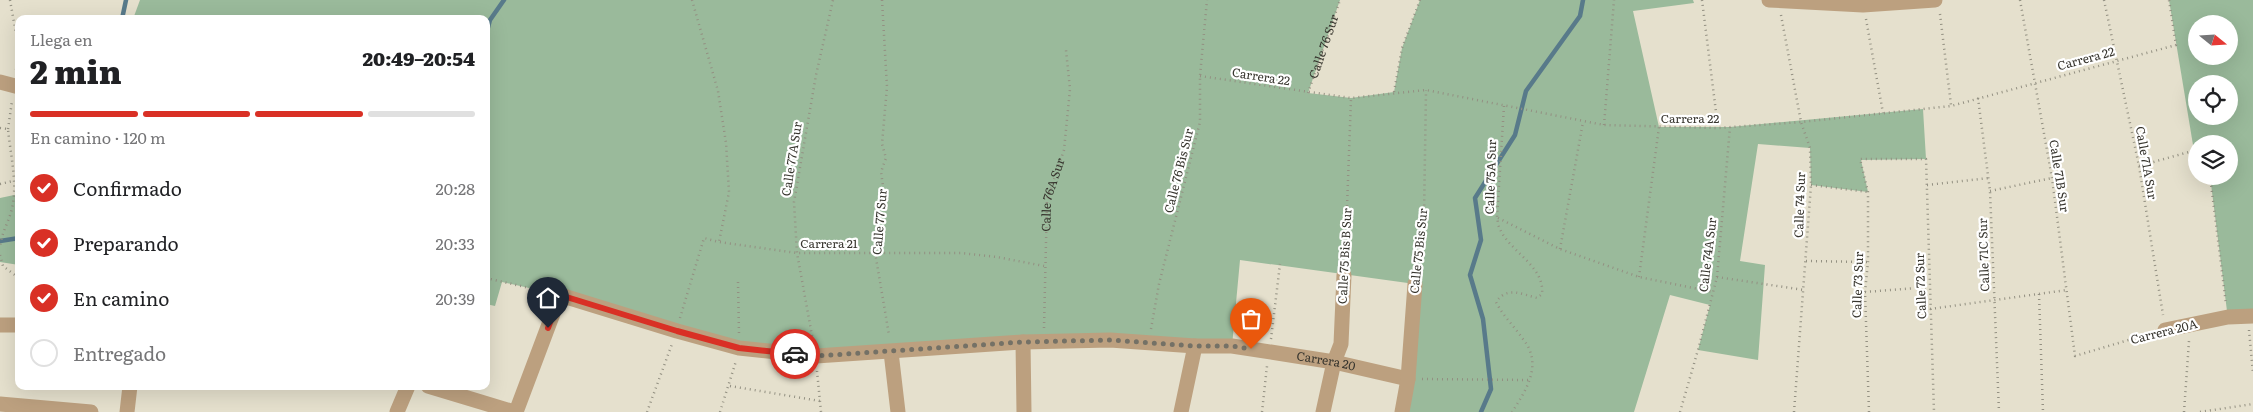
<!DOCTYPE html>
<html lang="es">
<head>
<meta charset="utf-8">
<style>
	body { margin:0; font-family:Literata,serif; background:#f6f6f6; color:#202124; height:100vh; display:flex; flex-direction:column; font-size:19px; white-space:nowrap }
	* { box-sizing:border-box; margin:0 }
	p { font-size:16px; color:#757577 }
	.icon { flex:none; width:28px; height:28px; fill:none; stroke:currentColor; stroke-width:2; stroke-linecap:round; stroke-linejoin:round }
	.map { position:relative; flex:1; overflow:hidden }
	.drawer { position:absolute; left:15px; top:15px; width:475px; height:375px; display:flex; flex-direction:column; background:#fff; border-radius:10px; box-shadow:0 5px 20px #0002 }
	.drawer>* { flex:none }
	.needle { width:32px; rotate:108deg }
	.controls { position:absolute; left:2188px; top:15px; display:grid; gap:10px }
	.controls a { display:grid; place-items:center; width:50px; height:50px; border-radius:50%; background:#fff; box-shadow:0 5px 20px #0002; font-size:25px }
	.pin { position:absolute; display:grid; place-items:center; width:42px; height:42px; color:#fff; margin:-51px -21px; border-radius:50% 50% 50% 0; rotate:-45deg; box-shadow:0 0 5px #0007 }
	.pin .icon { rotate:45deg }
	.courier { position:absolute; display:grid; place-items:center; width:50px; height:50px; margin:-25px; border:4px solid #d93025; border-radius:50%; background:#fff; color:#222; box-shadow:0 1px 6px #0007 }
	.headline em { font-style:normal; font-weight:800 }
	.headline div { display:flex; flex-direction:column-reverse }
	.headline { display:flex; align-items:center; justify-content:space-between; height:85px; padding:0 15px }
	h1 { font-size:32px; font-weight:800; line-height:38px }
	.bar { display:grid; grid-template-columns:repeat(4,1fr); gap:8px 5px; align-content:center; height:60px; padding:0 15px }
	.bar i { height:6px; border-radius:4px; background:#e0e0e0 }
	.bar .active { background:#d93025 }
	.bar p { grid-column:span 4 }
	ol { padding:0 15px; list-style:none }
	li { display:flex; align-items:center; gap:15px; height:55px }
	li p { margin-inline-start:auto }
	li .icon { padding:5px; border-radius:50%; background:#d93025; color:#fff; stroke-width:4 }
	li:last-child { color:#757577 }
	li i { width:28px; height:28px; border:2px solid #e0e0e0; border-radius:50% }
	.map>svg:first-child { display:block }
</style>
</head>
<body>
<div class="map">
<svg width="2253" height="412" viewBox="0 0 2253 412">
	<rect width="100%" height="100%" fill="#e5e0cd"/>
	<g fill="#9aba9b" fill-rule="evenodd">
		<polygon points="140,0 1340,0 1308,93 1351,98 1394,92 1402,48 1420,0 1693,0 1694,3 1633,11 1659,127 1730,127 1923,109 1926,159 1861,160 1868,192 1811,185 1810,148 1758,144 1740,261 1765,265 1758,360 1698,350 1710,305 1670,295 1634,412 1399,412 1415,284 1240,260 1232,346 1110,340 891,352 739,348 560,295 502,282 495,306 486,304 486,19 133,19"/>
		<path d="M 2169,0 L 2253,0 L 2253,309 L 2227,311 L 2210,176 L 2229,176 L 2229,144 L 2196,144 L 2196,150 L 2194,151 ZM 2196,24 L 2229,24 L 2229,56 L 2196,56 ZM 2196,84 L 2229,84 L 2229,116 L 2196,116 Z"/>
		<polygon points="19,194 19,265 0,262 0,198"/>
	</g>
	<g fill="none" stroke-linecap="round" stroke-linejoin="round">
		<g stroke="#587a8a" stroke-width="4.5">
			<polyline points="122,19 126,0"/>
			<polyline points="486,35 490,20 504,0"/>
			<polyline points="0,241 19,238"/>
			<polyline points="1481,412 1491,389 1483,319 1470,275 1481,240 1475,198 1515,135 1526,91 1580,16 1583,0"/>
		</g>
		<g stroke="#939082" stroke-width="2.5" stroke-dasharray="1 4" stroke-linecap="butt">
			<polyline points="10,0 19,50"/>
			<polyline points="692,0 718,91 726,143 729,192 719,242"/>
			<polyline points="882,0 887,87 882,144 886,158 881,172 883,186 875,252 889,335"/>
			<polyline points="1702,0 1718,128"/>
			<polyline points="2020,0 2052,178 2075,356 2152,333"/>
			<polyline points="2104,0 2139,166 2163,315"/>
			<polyline points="1940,14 1951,105"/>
			<polyline points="1781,15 1801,122 1810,148 1811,185 1794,412"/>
			<polyline points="1866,19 1883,113"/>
			<polyline points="16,70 19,55"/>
			<polyline points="1200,76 1351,98 1426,90 1604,125 1718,128 1801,122 1951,106 2176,45 2169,0"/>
			<polyline points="1394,92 1402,48 1420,0"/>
			<path id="s1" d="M 1308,93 L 1340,0"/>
			<polyline points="1978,98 1990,191 1999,412"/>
			<path d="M 1504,106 L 1497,217 C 1498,221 1498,226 1500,229 C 1510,252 1545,266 1542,294 L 1537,298 C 1521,294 1507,286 1496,302 C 1503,316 1514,326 1523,339 C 1543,364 1527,389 1512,412"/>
			<polyline points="1604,125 1614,0"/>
			<path d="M 0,128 L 8,129 C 10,152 17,180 13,203 C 11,219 1,232 0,248"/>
			<polyline points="8,129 12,101"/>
			<polyline points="2139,166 2196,150"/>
			<polyline points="2210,176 2226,304"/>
			<polyline points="0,184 13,181"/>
			<polyline points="1811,185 1868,192"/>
			<polyline points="1927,185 1989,178"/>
			<polyline points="1990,191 2052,178"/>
			<polyline points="1498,218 1560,249 1639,277 1713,292"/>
			<polyline points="1560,249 1583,122"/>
			<polyline points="0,255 3,266 19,278"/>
			<polyline points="1345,261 1351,99"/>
			<polyline points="1806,261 1868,262"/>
			<polyline points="1417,270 1424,217 1426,90"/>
			<polyline points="1639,277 1659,127"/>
			<polyline points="1717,277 1804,290"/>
			<polyline points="486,278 547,292"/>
			<polyline points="738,282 739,334"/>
			<polyline points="1865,292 1929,287"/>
			<polyline points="2039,294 2043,412"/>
			<polyline points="1930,309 2067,290"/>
			<polyline points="680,318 704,238 719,242 797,253 961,253 997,257 1044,266"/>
			<path id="s2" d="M 1044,328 L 1047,200 L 1064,150 L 1070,89 L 1066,50"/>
			<polyline points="1151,329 1159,284 1200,122 1200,76 1207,0"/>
			<polyline points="2249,330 2253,373"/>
			<polyline points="1271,339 1280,264"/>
			<polyline points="813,341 797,253 794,202 816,75 833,0"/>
			<polyline points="817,371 821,412"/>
			<polyline points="1422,379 1530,380"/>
			<polyline points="730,386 820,401"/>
			<polyline points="647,412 672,344"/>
			<polyline points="720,412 736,361"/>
			<polyline points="1262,412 1267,366"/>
			<polyline points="1680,412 1698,350 1717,277 1730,127"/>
			<polyline points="1869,412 1865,292 1868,262 1868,192 1860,159 1926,159 1934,412"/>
			<polyline points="2184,412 2189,341"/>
			<polyline points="2200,412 2253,404"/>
		</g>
		<g stroke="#bca07f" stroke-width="15">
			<polyline points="1769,0 1863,5 1935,0"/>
			<polyline points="0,82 19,87"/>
			<polyline points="0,325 19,325"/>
			<polyline points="2165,330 2228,317 2253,316"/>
			<polyline points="1023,342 1024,412"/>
			<polyline points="891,352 898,412"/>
			<polyline points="428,386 514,412"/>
			<polyline points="0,404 91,412"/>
			<polyline points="127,412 130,386"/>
			<polyline points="397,412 408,386"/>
			<path id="s3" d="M 516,412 L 560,295 L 677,331 L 739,348 L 816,356 L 1023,342 L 1110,340 L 1195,346 L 1232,346 L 1334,362 L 1408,379"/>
			<polyline points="1181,412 1195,346"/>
			<polyline points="1323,412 1334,362 1341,344 1344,275"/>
			<polyline points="1402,412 1408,379 1415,284"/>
		</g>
	</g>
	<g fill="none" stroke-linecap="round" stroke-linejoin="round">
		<polyline stroke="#747166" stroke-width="5" stroke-dasharray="0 9" points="795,354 816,356 1023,342 1110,340 1195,346 1232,346 1251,349"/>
		<polyline stroke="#d93025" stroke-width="6" points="548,328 560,295 677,331 739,348 795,354"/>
	</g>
	<g text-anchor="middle" stroke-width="4.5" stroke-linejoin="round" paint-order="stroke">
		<g font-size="12" fill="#37352e" stroke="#fff">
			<text dy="4" stroke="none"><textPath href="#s1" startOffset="49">Calle 76 Sur</textPath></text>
			<text transform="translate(2086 59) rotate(-15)" y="4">Carrera 22</text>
			<text transform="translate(1261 77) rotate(9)" y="4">Carrera 22</text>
			<text x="1690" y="123">Carrera 22</text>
			<text transform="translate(792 159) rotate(-81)" y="4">Calle 77A Sur</text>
			<text transform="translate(2146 163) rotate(80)" y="4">Calle 71A Sur</text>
			<text transform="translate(1179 171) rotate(-76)" y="4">Calle 76 Bis Sur</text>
			<text transform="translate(2059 176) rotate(81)" y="4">Calle 71B Sur</text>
			<text transform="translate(1491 177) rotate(-88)" y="4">Calle 75A Sur</text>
			<text dy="4" stroke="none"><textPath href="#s2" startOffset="134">Calle 76A Sur</textPath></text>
			<text transform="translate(1800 205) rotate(-88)" y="4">Calle 74 Sur</text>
			<text transform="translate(880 222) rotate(-85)" y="4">Calle 77 Sur</text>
			<text x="829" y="248">Carrera 21</text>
			<text transform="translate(1419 251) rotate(-84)" y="4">Calle 75 Bis Sur</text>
			<text transform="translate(1708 255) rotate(-83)" y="4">Calle 74A Sur</text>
			<text transform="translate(1984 255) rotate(-92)" y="4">Calle 71C Sur</text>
			<text transform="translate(1345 256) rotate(-87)" y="4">Calle 75 Bis B Sur</text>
			<text transform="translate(1858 285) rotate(-88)" y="4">Calle 73 Sur</text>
			<text transform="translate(1921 286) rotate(-92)" y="4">Calle 72 Sur</text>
			<text transform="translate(2164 332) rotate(-14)" y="4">Carrera 20A</text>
			<text dy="4" stroke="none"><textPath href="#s3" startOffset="901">Carrera 20</textPath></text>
		</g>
	</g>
</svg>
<div class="controls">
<a><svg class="needle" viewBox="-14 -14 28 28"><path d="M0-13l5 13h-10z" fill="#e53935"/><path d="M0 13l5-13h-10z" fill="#757577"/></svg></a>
<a><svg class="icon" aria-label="locate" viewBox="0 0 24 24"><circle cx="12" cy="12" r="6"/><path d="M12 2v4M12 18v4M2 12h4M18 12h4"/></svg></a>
<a><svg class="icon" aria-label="layers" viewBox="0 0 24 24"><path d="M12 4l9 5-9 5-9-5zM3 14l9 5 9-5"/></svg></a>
</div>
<div class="pin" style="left:1251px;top:349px;background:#ea580c"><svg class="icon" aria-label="bag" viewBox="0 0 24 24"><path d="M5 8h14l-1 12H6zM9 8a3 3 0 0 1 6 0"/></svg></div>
<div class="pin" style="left:548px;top:328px;background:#1f2937"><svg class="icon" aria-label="home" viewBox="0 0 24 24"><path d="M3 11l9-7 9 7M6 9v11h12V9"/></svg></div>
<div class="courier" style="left:795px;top:354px"><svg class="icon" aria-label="car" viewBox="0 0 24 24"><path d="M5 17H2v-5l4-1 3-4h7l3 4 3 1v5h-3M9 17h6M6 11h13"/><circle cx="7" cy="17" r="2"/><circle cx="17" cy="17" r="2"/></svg></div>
<section class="drawer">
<div class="headline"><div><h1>2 min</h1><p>Llega en</p></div><em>20:49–20:54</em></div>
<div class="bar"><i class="active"></i><i class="active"></i><i class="active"></i><i></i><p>En camino · 120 m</p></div>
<ol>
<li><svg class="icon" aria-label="check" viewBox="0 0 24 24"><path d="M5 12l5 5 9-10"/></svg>Confirmado<p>20:28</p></li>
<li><svg class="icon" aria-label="check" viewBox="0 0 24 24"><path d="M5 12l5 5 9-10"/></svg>Preparando<p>20:33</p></li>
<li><svg class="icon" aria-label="check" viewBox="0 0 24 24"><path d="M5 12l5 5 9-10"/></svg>En camino<p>20:39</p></li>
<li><i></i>Entregado</li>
</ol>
</section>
</div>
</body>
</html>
